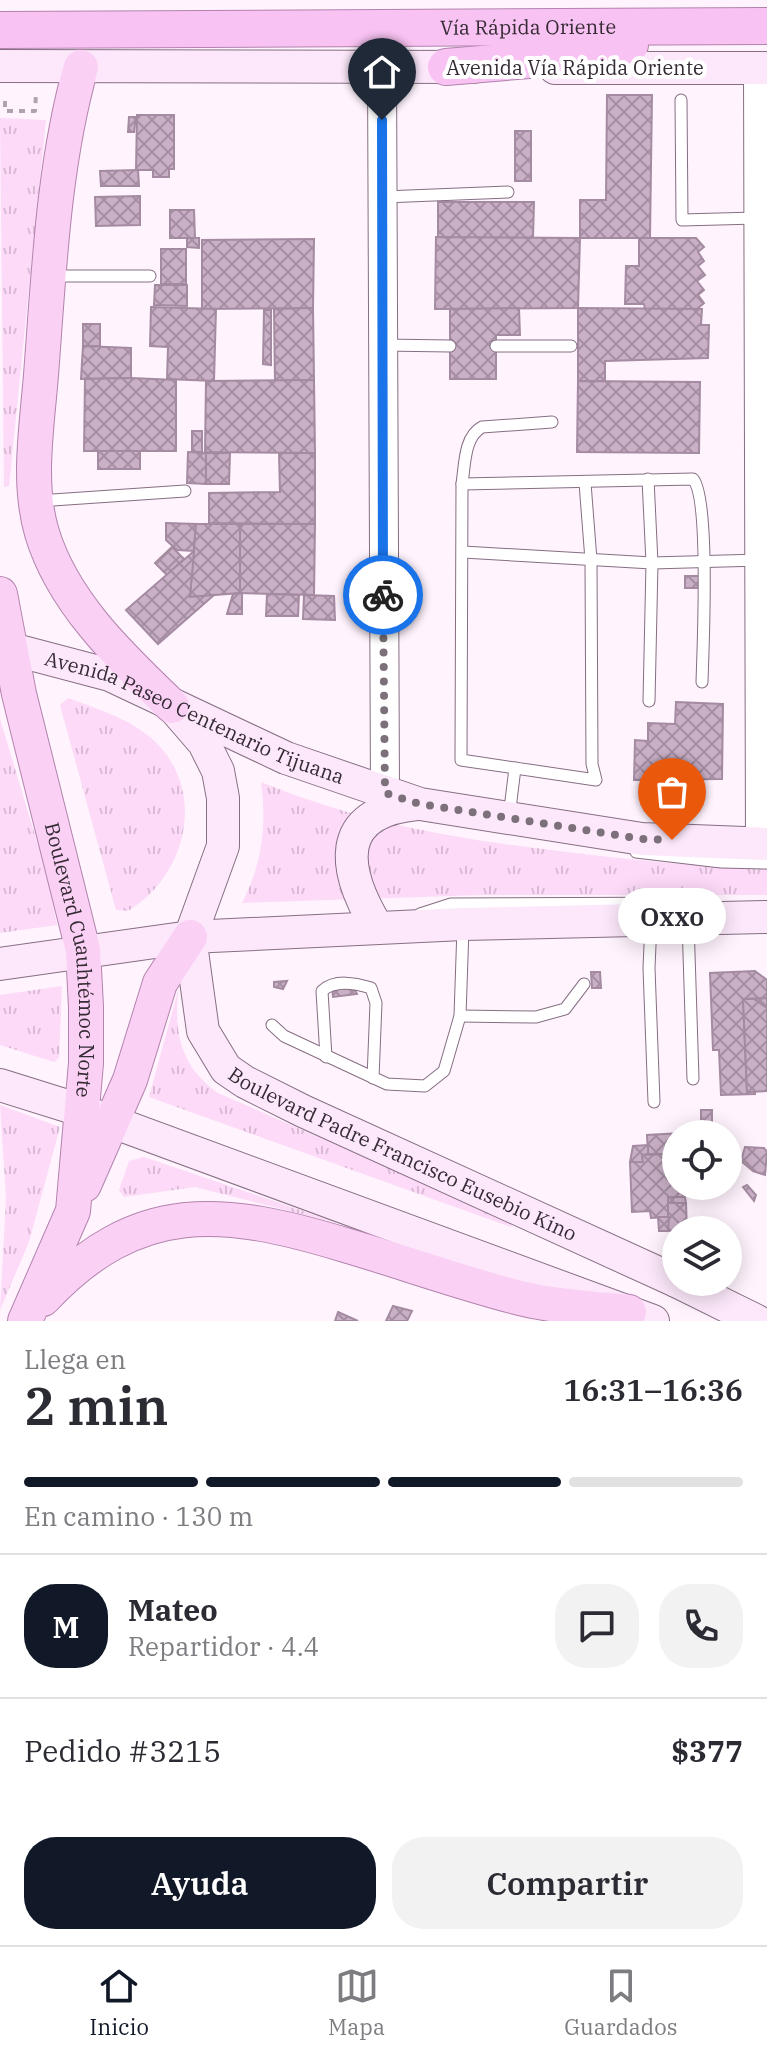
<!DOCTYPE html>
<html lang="es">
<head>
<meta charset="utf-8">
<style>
	body { margin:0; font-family:"IBM Plex Serif",serif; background:#f2f2f3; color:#2b2b33; height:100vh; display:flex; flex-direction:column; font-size:30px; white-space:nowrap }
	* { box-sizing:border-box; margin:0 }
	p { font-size:26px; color:#7c7c81 }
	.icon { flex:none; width:44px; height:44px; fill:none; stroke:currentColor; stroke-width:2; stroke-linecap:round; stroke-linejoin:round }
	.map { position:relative; height:1321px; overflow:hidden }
	.side { display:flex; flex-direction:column; background:#fff; flex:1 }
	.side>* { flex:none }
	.buttons { position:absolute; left:662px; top:1120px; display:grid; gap:16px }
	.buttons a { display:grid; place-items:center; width:80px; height:80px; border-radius:50%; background:#fff; box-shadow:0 4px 20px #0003; font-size:40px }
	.pin { position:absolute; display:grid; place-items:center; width:68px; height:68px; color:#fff; margin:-82px -34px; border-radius:50% 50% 50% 0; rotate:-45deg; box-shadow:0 0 8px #0007 }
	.pin .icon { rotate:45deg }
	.courier { position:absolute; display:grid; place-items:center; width:80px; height:80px; margin:-40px; border:6px solid #1a73e8; border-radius:50%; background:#fff; color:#222; box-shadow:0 2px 10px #0007 }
	.bubble { position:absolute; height:56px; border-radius:28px; background:#fff; box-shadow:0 4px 20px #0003; font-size:26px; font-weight:600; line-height:56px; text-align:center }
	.summary em { font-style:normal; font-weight:600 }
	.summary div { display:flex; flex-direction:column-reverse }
	.summary { display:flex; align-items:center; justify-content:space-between; height:136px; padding:0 24px }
	h1 { font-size:52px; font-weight:600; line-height:60px }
	.bar { display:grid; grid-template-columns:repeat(4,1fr); gap:12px 8px; align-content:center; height:96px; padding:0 24px }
	.bar i { height:10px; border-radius:6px; background:#e1e1e2 }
	.bar .selected { background:#111827 }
	.bar p { grid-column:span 4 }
	.line { display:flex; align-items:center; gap:20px; padding:0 24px; border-top:2px solid #e1e1e2 }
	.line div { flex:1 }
	.round { display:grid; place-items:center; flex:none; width:84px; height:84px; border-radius:32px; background:#f2f2f3 }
	.button { display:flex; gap:16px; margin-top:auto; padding:16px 24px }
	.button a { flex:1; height:92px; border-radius:32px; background:#111827; color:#fff; font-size:32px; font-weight:600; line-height:92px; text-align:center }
	.button a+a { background:#f2f2f3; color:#2b2b33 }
	.dock { display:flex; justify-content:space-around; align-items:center; height:112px; border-top:2px solid #e1e1e2; background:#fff; font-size:22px; color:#7c7c81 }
	.dock a { display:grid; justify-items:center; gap:4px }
	.dock .selected { color:#111827 }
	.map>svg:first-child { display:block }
</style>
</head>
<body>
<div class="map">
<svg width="767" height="1321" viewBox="0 0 767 1321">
	<defs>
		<pattern id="grass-tufts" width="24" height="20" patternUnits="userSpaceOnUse" patternTransform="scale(2)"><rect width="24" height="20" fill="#fcdaf8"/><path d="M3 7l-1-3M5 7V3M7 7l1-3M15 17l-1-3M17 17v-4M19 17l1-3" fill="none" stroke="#d9bbd5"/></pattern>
		<pattern id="building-cross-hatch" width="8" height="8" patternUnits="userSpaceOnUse" patternTransform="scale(2)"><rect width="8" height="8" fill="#cab0c7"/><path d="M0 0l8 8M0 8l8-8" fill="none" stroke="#a58fa2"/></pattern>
	</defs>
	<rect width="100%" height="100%" fill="#fff3fd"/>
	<g fill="url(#grass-tufts)">
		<polygon points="0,118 46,120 9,486 4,487"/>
		<path d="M 68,698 C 95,708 124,717 146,734 C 209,782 190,874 128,911 L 116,910 L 60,705 Z"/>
		<polygon points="0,719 47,875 57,925 0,933"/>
		<path d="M 261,782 C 360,823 461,840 567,852 C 634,860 700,867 767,868 L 767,895 L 481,895 L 242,903 C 262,864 267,826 261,782 Z"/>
		<polygon points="62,986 59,1058 54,1062 0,1045 0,995"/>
		<path d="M 178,991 C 174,1034 181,1067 218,1093 L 513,1222 L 511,1227 L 149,1097 Z"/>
		<polygon points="0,1105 60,1127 29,1242 0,1310 6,1198"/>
		<polygon points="144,1157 345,1225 195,1187 124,1197 119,1190 129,1161"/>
	</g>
	<g fill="url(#building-cross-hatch)" stroke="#a48ba1" stroke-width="2">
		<polygon points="607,95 652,95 650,238 580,238 580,200 606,200"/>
		<polygon points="137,115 174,115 174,169 169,169 169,177 153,177 153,170 136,170"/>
		<polygon points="129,117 136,117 134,132 128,132"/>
		<rect x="515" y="131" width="16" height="50"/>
		<polygon points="138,170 139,186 101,186 100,171"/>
		<polygon points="140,196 140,225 96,226 95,197"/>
		<polygon points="438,202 534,202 533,238 438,238"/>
		<polygon points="170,210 194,210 195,238 170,238"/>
		<polygon points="436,237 580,238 578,308 435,309"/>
		<polygon points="187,238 199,238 199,248 187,247"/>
		<polygon points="639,238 696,238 704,247 698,252 704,261 698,266 705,275 697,281 704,290 698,295 704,303 697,309 645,309 644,304 625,304 626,266 639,266"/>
		<polygon points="314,239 313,308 202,309 202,240"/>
		<rect x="161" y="249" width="25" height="35"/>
		<polygon points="155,285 187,285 187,306 154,305"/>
		<polygon points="151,307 216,309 214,381 167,379 168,347 150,346"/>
		<polygon points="313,308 314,380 275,381 274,309"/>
		<polygon points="519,308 520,335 496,335 496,379 450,379 450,309"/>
		<polygon points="578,308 702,309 701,325 709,325 708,358 605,361 605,381 578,381"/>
		<polygon points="264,310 271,310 271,365 263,364"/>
		<rect x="83" y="324" width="17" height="22"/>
		<polygon points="83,346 131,348 131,378 81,379"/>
		<polygon points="131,378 176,380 176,451 84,451 85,379"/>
		<polygon points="314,380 315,453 205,452 206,381"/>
		<polygon points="578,381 700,382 699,453 577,452"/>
		<rect x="192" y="431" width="10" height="21"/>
		<rect x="98" y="451" width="42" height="18"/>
		<polygon points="188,452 206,453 206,484 187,483"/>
		<polygon points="206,453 230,453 229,484 206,484"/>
		<polygon points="279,453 315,453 315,524 209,523 209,493 280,492"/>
		<polygon points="166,523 196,524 194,551 177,550 166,540"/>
		<polygon points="196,524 240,524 240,593 190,597"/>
		<polygon points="240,524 315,524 314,595 240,593"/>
		<polygon points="172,547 184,559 167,575 155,563"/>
		<polygon points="194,551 190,597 214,595 158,644 126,610"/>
		<rect x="685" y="576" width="14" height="12"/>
		<polygon points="242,593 242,614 227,614 233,594"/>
		<polygon points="267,594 299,595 298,616 266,616"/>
		<polygon points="304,595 334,596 335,620 303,619"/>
		<polygon points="676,702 723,704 722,779 634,780 635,740 648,741 648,723 675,724"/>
		<polygon points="755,971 767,980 767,998 743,999 747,1092 755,1091 755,1094 721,1095 719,1050 713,1050 710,973"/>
		<polygon points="591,972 600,972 601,988 592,988"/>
		<polygon points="287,981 283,989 274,987 274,982"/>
		<polygon points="332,987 354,988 357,994 333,997"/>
		<polygon points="767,998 767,1008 754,999"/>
		<polygon points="743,999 754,999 767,1008 767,1091 747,1092"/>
		<rect x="701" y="1110" width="11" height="12"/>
		<polygon points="682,1133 676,1134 676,1161 672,1161 672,1154 648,1154 647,1135"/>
		<polygon points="648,1145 648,1154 642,1155 643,1162 630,1162 633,1146"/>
		<polygon points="745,1147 764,1148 767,1152 765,1175 753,1171 741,1161"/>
		<polygon points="672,1154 672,1161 676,1161 676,1186 685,1186 685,1197 668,1197 669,1217 651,1218 650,1211 632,1212 630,1162 643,1162 642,1155"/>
		<polygon points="747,1185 756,1195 754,1201 743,1187"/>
		<polygon points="710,1186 725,1186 710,1192"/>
		<polygon points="668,1197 685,1197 686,1203 668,1203"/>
		<polygon points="668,1203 686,1203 687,1230 668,1231"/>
		<polygon points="658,1217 669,1217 668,1231 659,1231"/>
		<polygon points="393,1306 412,1311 407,1321 386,1321"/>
		<polygon points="338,1312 358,1321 335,1321"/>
	</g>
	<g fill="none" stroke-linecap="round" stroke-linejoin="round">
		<g stroke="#866e83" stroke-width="13">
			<g id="service">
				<polyline points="681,100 682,220 756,218"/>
				<polyline points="384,197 508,192"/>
				<polyline points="51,276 150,276"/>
				<polyline points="383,345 450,346"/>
				<polyline points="496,346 571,346"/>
				<path d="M 552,422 L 482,427 C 464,437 465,464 462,484 L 461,760 L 596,780 L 592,764 L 591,560 L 585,483"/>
				<polyline points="648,479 652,563 649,701"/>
				<path d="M 462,484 L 693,479 C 710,498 703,649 702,682"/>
				<polyline points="38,501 185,491"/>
				<polyline points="463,552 652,563 760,560"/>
				<polyline points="509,817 515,768"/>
				<polyline points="636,852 721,862 767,863"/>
				<polyline points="420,914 451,904 709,903"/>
				<polyline points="651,922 649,968 654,1102"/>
				<polyline points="688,922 693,1079"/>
				<polyline points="460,1016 536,1017 565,1009 584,984"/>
				<polyline points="272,1025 284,1036 387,1084 425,1086 444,1071 460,1016 463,928"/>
				<path d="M 326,1057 L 322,991 C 335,979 355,983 371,988 L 376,1003 L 373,1078"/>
			</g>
		</g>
		<g stroke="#866e83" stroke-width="30">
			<g id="tertiary">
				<polyline points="382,68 385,793"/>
				<polyline points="758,68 760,844"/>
			</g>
		</g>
		<g stroke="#866e83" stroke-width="34">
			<g id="secondary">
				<polyline points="0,66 473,67"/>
				<polyline points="555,68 767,68"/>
				<path id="s1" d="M 0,646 L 110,675 L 286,758 L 420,804 L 642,839 L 767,844"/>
				<path id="s2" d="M 172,706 L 204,743 L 218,771 L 223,798 L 223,846 L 190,937 L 203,1031 L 226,1069 L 245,1082 L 303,1111 L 676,1281"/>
				<path d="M 377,927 C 343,871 332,812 417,804"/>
				<polyline points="0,964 190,937 463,924 767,917"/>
				<polyline points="0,1085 80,1110 653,1321"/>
				<polyline points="678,1282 757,1321"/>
			</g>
		</g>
		<g stroke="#b283ae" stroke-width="36">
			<g id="primary">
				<path d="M 81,67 C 53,166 49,272 41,375 C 37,426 27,483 42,533 C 63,603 121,657 172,706"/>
				<path id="s3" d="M 0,594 L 19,694 L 83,950 L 86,1007 L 86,1063 L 73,1211 L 25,1321"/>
				<polyline points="84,1185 130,1080 160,983 190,937"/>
				<path d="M 43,1299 C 138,1198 223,1208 345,1245 C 403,1262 461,1283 520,1298 C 555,1307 593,1308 629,1312"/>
			</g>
		</g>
		<g stroke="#b283ae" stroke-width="38">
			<g id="trunk">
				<path id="s4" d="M 0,30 L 767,26"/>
				<polyline points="446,67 529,60 630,45"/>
			</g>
		</g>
		<polyline stroke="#afa4ae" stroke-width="4" stroke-dasharray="6 6" stroke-linecap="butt" points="5,101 5,111 35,111 36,94"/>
		<use href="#service" stroke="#fff" stroke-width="11"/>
		<use href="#tertiary" stroke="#fff" stroke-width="28"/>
		<use href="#secondary" stroke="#fce8fa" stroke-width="32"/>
		<use href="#primary" stroke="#fad1f5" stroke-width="34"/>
		<use href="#trunk" stroke="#f8c2f2" stroke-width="36"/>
	</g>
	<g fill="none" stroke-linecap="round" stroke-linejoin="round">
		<polyline stroke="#7c717a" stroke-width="8" stroke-dasharray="0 14.4" points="383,595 385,793 420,804 642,839 672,840"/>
		<polyline stroke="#1a73e8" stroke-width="10" points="382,120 383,595"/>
	</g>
	<g text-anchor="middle" stroke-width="8" stroke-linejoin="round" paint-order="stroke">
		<g font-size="20" fill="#352b34" stroke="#fff">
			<text dy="7" stroke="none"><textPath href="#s4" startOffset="528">Vía Rápida Oriente</textPath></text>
			<text x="575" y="75">Avenida Vía Rápida Oriente</text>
			<text dy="7" stroke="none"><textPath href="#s1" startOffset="208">Avenida Paseo Centenario Tijuana</textPath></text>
			<text dy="7" stroke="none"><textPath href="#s3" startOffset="374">Boulevard Cuauhtémoc Norte</textPath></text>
			<text dy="7" stroke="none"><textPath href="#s2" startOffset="588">Boulevard Padre Francisco Eusebio Kino</textPath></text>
		</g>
	</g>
</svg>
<div class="buttons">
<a><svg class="icon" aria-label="locate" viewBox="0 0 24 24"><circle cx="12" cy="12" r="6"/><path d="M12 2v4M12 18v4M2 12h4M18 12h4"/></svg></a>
<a><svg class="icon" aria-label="layers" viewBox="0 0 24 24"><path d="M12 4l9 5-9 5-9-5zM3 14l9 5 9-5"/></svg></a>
</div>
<div class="pin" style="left:672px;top:840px;background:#ea580c"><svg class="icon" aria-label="bag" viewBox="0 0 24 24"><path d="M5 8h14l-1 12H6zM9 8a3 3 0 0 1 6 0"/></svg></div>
<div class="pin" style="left:382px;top:120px;background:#1f2937"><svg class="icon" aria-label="home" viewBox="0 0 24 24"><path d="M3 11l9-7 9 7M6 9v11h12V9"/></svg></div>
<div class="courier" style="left:383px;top:595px"><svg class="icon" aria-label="bike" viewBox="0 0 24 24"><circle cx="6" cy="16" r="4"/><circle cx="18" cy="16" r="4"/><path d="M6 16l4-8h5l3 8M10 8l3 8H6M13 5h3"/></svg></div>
<div class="bubble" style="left:618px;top:888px;width:108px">Oxxo</div>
</div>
<section class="side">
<div class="summary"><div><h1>2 min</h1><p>Llega en</p></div><em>16:31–16:36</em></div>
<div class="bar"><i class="selected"></i><i class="selected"></i><i class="selected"></i><i></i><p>En camino · 130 m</p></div>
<div class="line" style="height:144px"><b class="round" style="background:#111827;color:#fff">M</b><div><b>Mateo</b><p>Repartidor · 4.4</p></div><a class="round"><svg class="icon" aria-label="chat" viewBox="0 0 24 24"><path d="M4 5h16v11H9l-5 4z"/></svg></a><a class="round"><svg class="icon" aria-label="phone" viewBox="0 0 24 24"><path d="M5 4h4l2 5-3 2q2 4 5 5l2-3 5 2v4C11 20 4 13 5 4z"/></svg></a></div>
<div class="line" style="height:104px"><div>Pedido #3215</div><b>$377</b></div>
<div class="button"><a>Ayuda</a><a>Compartir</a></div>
</section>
<nav class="dock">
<a class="selected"><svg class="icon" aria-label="home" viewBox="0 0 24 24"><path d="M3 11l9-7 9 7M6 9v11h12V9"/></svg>Inicio</a>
<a><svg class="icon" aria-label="map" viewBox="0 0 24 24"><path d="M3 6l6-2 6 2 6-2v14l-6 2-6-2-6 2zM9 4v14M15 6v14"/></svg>Mapa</a>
<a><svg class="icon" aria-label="saved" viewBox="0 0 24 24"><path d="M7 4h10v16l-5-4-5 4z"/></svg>Guardados</a>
</nav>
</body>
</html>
